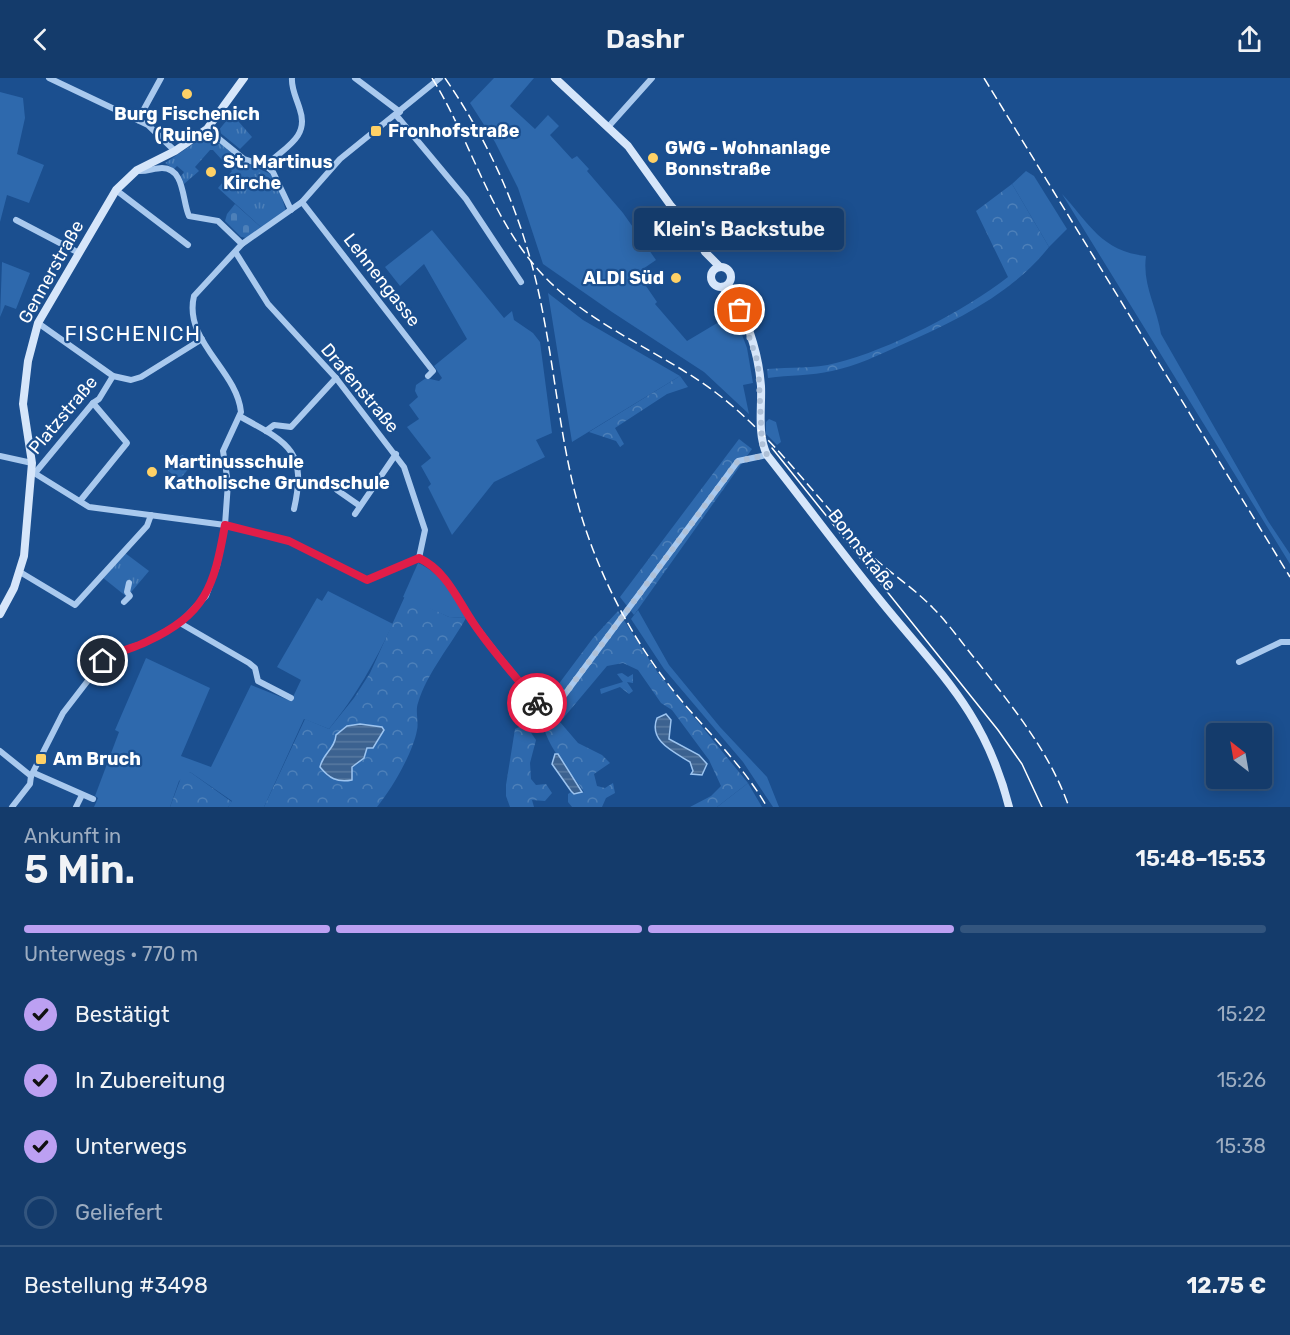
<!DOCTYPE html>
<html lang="de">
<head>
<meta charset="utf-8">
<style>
	body { margin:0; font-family:Rubik,sans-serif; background:#1d4271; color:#f1f3f6; height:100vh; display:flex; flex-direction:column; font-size:22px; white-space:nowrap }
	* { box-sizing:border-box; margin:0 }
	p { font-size:20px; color:#9dadc1 }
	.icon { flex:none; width:33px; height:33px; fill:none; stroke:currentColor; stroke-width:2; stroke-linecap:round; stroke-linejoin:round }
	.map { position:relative; height:729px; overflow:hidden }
	.panel { display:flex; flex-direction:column; background:#143b6b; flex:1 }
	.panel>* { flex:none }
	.needle { width:39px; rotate:329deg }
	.buttons { position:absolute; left:1206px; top:645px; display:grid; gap:12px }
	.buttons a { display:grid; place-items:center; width:66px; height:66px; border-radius:6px; background:#143b6b; box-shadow:0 3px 15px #0003,0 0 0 2px #33557e; font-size:30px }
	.pin { position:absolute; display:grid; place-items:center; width:51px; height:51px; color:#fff; margin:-26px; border:3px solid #fff; border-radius:50%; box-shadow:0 2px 6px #0007 }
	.courier { position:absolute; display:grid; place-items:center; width:60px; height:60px; margin:-30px; border:4px solid #e11d48; border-radius:50%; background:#fff; color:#222; box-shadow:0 2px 8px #0007 }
	.bubble { position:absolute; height:42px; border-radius:6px; background:#143b6b; box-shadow:0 3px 15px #0003,0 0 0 2px #33557e; font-size:20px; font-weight:600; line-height:42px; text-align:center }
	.overview em { font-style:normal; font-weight:600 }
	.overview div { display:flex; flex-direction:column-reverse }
	.overview { display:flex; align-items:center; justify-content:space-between; height:102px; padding:0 24px }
	h1 { font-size:39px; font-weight:600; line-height:45px }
	.bar { display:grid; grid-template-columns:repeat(4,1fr); gap:9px 6px; align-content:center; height:72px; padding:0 24px }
	.bar i { height:8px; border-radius:4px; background:#33557e }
	.bar .selected { background:#bca0f2 }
	.bar p { grid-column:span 4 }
	.line { display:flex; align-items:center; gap:15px; padding:0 24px; border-top:2px solid #33557e }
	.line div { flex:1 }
	ol { padding:0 24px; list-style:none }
	li { display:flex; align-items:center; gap:18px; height:66px }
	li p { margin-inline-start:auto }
	li .icon { padding:6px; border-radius:50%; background:#bca0f2; color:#111; stroke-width:4 }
	li:last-child { color:#9dadc1 }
	li i { width:33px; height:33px; border:3px solid #33557e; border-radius:50% }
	header { display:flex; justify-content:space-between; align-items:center; height:78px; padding:0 24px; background:#143b6b; font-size:27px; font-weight:600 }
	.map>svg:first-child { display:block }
</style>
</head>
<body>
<header><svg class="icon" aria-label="back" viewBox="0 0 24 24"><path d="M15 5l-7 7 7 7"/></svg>Dashr<svg class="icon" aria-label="share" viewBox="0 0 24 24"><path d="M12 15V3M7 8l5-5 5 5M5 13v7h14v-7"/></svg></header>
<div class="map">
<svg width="1290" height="729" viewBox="0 0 1290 729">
	<defs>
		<pattern id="forest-crowns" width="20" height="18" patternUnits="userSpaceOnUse" patternTransform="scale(1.5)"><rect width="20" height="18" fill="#2e69ad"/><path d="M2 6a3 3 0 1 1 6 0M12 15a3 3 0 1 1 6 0" fill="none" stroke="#4d80b9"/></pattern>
		<pattern id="cemetery-stones" width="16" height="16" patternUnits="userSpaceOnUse" patternTransform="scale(1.5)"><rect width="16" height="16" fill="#2e69ad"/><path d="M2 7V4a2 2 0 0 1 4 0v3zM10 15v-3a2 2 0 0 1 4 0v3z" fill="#4d80b9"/></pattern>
		<pattern id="park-tufts" width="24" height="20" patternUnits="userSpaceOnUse" patternTransform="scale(1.5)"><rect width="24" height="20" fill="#2e69ad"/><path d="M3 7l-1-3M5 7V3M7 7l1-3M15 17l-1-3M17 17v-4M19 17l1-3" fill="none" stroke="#4d80b9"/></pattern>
		<pattern id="water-rules" width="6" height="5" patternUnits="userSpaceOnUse" patternTransform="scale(1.5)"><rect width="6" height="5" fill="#3c6290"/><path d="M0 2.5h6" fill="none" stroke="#597aa1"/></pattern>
	</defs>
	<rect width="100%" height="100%" fill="#1b4f8f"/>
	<g fill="#2e69ad">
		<polygon points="494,0 534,0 510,28 535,51 548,37 559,48 550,57 572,81 577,78 589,91 587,93 623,135 656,182 637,195 657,224 655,226 687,263 734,235 747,270 753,305 743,307 749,336 704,294 612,234 543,186 518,110 495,64 470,25"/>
		<polygon points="0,14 23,20 25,40 17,76 44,87 29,125 7,117 0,144"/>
		<polygon points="1026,93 1034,98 1067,151 1049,169 1012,106"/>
		<path d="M 1062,116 C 1090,146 1101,173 1146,178 C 1142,207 1157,229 1161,256 L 1268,443 L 1290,476 L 1290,486 Z"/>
		<polygon points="432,152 504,240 512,233 514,242 533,255 540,264 552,355 536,362 545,379 494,404 452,457 428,409 431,406 421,388 431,380 407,349 419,341 409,327 418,319 415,313 416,307 426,300 439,303 442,300 434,288 467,261 424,186 400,208 385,189"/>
		<polygon points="2,184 30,195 16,231 5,227 0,239"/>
		<polygon points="548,215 583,242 680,298 572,364"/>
		<polygon points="769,341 776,344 781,364 777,367 766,356 766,344"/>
		<path d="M 418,485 C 438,494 462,519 466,540 L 449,539 L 403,519 Z"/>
		<path d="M 328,513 L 393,546 C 373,587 358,615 329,651 L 304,641 L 264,729 L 228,729 L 232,723 L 190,694 L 179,703 L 170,729 L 94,729 L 98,720 L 95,718 L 119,654 L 115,652 L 146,580 L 210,610 L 181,678 L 211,689 L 251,607 L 291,623 L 301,602 L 277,589 L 317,520 L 322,523 Z"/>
		<polygon points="638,532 669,587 720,649 767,699 779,729 773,729 743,684 664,591 631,541"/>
		<polygon points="748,705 762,729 717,729"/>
	</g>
	<g fill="url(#forest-crowns)" fill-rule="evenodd">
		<path d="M 1012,106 L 1049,169 C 1012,216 955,243 901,267 C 879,277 856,288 832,293 C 811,298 789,297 768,300 L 767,291 C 790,289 814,291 836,285 C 889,272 964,233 1008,199 L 976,133 Z"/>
		<polygon points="680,298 688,309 667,316 615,350 624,366 620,369 616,363 589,354"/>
		<polygon points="739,361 752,371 634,537 620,519"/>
		<path d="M 405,518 L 449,539 L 466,540 C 451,567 427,595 418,625 C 415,633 419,644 417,652 C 413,675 391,712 377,729 L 264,729 L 305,641 L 329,651 L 354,620 L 370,595 ZM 360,646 L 376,648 L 381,657 L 373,670 L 367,669 L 359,684 L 352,689 L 347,703 L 327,698 L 321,689 L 330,671 L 335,668 L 336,657 L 347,648 Z"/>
		<path d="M 618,533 L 658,595 L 748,705 L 717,729 L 690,729 L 711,718 L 721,708 L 709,682 L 672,632 L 661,625 L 638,592 L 623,585 L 607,588 L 560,644 L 578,665 L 602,677 L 610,685 L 594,696 L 597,708 L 605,710 L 613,705 L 615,715 L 606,720 L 602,729 L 572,729 L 568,724 L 568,716 L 576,711 L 584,714 C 567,688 536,659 543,627 L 593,560 Z"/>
		<polygon points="622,595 628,599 633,596 633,605 627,604 633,613 629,616 620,609 601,616 600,611 623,604 617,596"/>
		<polygon points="525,646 536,662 530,685 531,701 536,707 546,706 552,715 545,723 532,722 534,729 510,729 506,718 506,707 515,651"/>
		<polygon points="190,694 232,724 228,729 170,729 182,697"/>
	</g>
	<polygon fill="url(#cemetery-stones)" points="235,126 262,150 247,160 241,159 225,143 227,136"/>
	<g fill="url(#park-tufts)">
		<polygon points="232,36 252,59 240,71 218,53"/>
		<polygon points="205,58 218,61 240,82 275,98 286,133 262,150 218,110 232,93 213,72 210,72 195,89 199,93 184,106 181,98 184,94 177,88 174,91 165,85"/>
		<polygon points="183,377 191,388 179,402 165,390 175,380"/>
		<polygon points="125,475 149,493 127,519 102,499"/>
	</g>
	<g fill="url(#water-rules)" stroke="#9cc4f0" stroke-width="1.5">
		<path d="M 666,636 L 671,642 L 669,661 L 699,677 L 707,686 L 702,697 L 691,696 L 693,693 L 690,684 C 674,674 648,663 657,640 Z"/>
		<path d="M 360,646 L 382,649 L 384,652 L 373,670 L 367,670 L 364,680 L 352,689 L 352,702 C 337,705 329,700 320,689 C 323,675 335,671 336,657 L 347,648 Z"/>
		<polygon points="555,676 558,676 582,714 574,716 571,713 552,686"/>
	</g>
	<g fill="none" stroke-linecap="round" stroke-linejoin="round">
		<g stroke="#a9c9ee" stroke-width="6">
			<polyline points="49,0 148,47 175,73"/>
			<polyline points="355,0 400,34"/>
			<polyline points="396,37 466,121 521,204"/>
			<polyline points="138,42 161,0"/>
			<polyline points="609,48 652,0"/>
			<polyline points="207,51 244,81 266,88 273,94 291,132"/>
			<path d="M 266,88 C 281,71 310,61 300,32 C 297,21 291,11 292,0"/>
			<path d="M 138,93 C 146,94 154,90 162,90 C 185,90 182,123 189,138 L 218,143 L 242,166"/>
			<polyline points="116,112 188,167"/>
			<polyline points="302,124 433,293 428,298"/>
			<polyline points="16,142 79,175"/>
			<polyline points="236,175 268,226 336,300 404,389 425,452 419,480"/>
			<polyline points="38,245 113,298 131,302 141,299 202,261"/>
			<path d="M 241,339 C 289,365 307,373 294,431"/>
			<polyline points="266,353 274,347 291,349 336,300"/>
			<polyline points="0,378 32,385"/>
			<path d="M 31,393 L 89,429 L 225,447 L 289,463 L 367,502 L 419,480 C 447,493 458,524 475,547 C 498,579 524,608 548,639 L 738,383 L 767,377"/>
			<polyline points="35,395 93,325 99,321 113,298"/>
			<polyline points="337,412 360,428"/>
			<polyline points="80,423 127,365 93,325"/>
			<polyline points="355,436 396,376"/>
			<polyline points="20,494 75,527 147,448 151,437"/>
			<polyline points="124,524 130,518 127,514 129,505"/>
			<polyline points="180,545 249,585 255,590 258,603 291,620"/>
			<polyline points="1239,584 1281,564 1290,564"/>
			<polyline points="0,673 31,698"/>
			<polyline points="34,695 93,721"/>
			<path d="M 31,698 L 63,635 L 103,583 L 115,575 L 147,564 L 180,545 L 206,518 L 217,488 L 225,447 L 228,405 L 223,373 L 241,334 C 237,292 183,263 194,218 L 242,166 L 302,124 L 340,81 L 440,0"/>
			<polyline points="12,729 30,706 31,698"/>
			<polyline points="76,729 82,717"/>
		</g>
		<g stroke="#d6e6fa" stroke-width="8">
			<polyline points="555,0 628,68 671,128 694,153 705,174 720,189"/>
			<circle cx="721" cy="199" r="10"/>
			<path d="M 722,209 C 746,227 759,279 761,308 C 762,330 757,356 767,377 C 805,425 841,474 880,522 C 939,595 985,634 1009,729"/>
			<polyline points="0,536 14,510 24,478 32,385 23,326 28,283 38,245 116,112 137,92 175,73 207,51 244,0"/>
		</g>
		<polyline stroke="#fff" stroke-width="1.5" points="772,370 998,652 1022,686 1042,729"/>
		<g stroke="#fff" stroke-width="1.5" stroke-dasharray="10 4.5" stroke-linecap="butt">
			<path d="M 432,0 C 472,64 490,141 543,197 C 592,249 659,272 715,314 C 772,357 813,416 862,468 C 883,491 911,507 933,530 C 950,547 964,568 980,587 C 1015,632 1050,675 1069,729"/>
			<path d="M 445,0 C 496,74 528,152 544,241 C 558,314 563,388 588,458 C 608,515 638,569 676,616 C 707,654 743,687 767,729"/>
			<polyline points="984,0 1290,499"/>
		</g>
	</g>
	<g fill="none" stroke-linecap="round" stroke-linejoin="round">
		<polyline stroke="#afc1d8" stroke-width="6" stroke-dasharray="0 10.8" points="537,625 548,639 738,383 767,377 762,365 758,285 740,232"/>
		<path stroke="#e11d48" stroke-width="8" d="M 103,583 C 116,573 132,571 146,564 C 206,536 214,509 225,447 L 289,463 L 367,502 L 419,480 C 447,493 458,523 474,546 C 493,574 516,599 537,625"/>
	</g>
	<g fill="#ffd166" stroke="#1b4f8f" stroke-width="2">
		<circle cx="187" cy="16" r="6"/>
		<rect x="370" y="47" width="12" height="12" rx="3"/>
		<circle cx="653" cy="80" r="6"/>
		<circle cx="211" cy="94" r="6"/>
		<circle cx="676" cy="200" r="6"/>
		<circle cx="152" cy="394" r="6"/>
		<rect x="35" y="675" width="12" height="12" rx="3"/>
	</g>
	<g text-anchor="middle" stroke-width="4.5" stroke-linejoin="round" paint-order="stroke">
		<g font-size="18" font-weight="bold" fill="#fff" stroke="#1b4f8f" text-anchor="start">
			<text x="187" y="42" text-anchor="middle">Burg Fischenich<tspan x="187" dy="21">(Ruine)</tspan></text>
			<text x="388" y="59">Fronhofstraße</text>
			<text x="665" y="76">GWG - Wohnanlage<tspan x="665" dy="21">Bonnstraße</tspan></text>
			<text x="223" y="90">St. Martinus<tspan x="223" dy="21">Kirche</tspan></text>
			<text x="664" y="206" text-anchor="end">ALDI Süd</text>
			<text x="164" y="390">Martinusschule<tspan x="164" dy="21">Katholische Grundschule</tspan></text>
			<text x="53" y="687">Am Bruch</text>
		</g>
		<g font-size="18" fill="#fff" stroke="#1b4f8f">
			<text transform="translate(51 194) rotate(-61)" y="6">Gennerstraße</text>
			<text transform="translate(382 202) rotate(52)" y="6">Lehnengasse</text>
			<text transform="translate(360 310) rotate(50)" y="6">Drafenstraße</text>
			<text transform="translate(63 337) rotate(-50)" y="6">Platzstraße</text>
			<text transform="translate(862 472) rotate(52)" y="6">Bonnstraße</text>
		</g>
		<g font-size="21" letter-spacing="1.5" fill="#fff" stroke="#1b4f8f">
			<text x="133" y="263">FISCHENICH</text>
		</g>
	</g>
</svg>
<div class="buttons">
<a><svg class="needle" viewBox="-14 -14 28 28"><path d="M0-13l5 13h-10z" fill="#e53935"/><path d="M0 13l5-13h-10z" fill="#9dadc1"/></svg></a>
</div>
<div class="pin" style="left:740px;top:232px;background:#ea580c"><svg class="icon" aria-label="bag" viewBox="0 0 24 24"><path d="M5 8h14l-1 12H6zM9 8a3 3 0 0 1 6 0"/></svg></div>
<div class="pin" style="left:103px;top:583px;background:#1f2937"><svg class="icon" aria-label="home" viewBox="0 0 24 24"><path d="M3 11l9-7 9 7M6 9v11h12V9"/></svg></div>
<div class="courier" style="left:537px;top:625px"><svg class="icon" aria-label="bike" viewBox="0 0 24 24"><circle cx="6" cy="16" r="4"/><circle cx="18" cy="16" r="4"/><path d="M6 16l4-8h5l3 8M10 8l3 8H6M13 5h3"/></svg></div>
<div class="bubble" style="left:634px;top:130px;width:210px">Klein's Backstube</div>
</div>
<section class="panel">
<div class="overview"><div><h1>5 Min.</h1><p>Ankunft in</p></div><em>15:48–15:53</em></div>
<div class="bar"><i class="selected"></i><i class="selected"></i><i class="selected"></i><i></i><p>Unterwegs · 770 m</p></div>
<ol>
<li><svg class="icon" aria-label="check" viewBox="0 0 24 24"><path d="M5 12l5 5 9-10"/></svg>Bestätigt<p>15:22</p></li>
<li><svg class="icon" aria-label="check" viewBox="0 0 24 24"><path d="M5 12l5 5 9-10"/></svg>In Zubereitung<p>15:26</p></li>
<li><svg class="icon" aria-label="check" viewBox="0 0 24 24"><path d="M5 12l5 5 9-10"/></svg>Unterwegs<p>15:38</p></li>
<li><i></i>Geliefert</li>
</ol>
<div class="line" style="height:78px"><div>Bestellung #3498</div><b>12.75 €</b></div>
</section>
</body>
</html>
